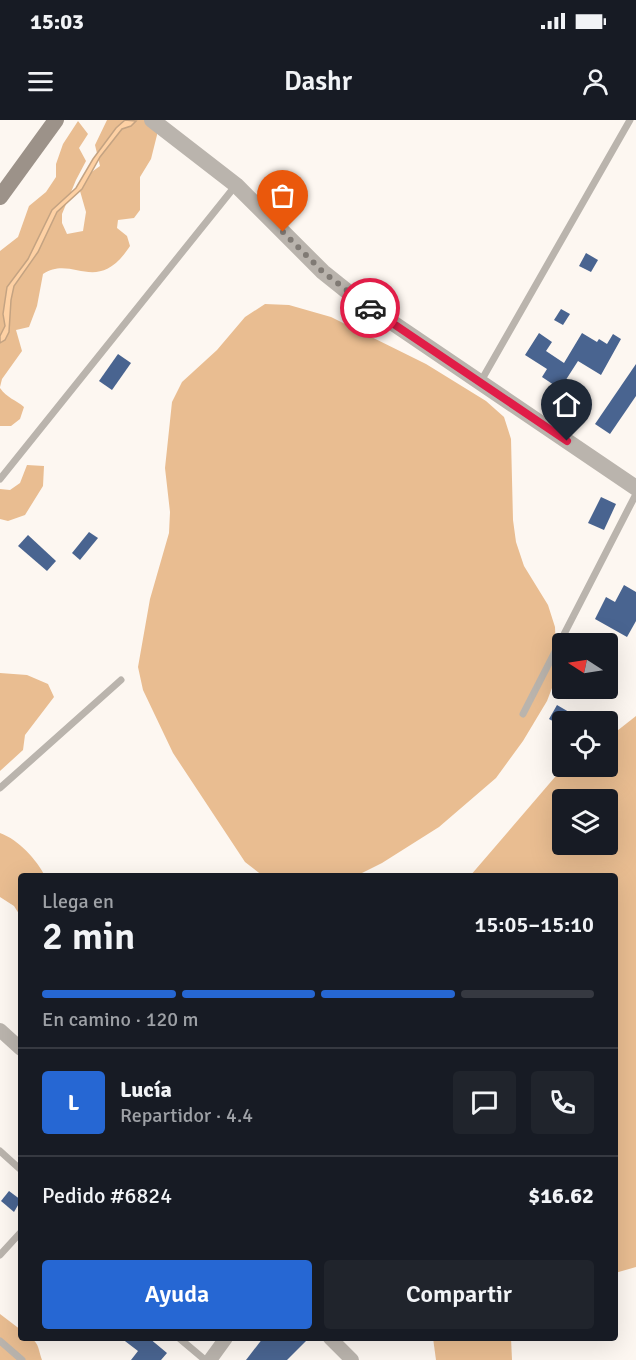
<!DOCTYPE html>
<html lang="es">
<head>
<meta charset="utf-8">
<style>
	body { margin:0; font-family:Signika,sans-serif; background:#20242c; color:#f1f3f6; height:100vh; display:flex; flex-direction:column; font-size:22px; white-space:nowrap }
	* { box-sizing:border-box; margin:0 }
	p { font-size:20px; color:#9ea1a6 }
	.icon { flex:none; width:33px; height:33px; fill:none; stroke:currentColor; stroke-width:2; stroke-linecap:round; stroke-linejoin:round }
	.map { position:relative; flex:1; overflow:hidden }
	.panel { position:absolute; left:18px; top:753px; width:600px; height:468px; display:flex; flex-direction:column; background:#171b24; border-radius:6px; box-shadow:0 6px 24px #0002 }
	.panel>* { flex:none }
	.needle { width:39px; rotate:282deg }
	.tools { position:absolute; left:552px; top:513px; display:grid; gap:12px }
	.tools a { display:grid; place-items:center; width:66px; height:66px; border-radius:6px; background:#171b24; box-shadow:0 6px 24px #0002; font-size:30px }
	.pin { position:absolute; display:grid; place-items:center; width:51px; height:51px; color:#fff; margin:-62px -26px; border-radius:50% 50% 50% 0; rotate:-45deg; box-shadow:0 0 6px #0007 }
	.pin .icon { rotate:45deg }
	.courier { position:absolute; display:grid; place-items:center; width:60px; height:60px; margin:-30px; border:4px solid #e11d48; border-radius:50%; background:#fff; color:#222; box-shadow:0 2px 8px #0007 }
	.headline em { font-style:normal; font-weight:600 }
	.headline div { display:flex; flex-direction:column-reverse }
	.headline { display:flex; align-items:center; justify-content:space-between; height:102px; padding:0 24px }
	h1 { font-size:39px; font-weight:600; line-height:45px }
	.bar { display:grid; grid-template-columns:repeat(4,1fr); gap:9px 6px; align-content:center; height:72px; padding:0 24px }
	.bar i { height:8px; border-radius:4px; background:#363941 }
	.bar .selected { background:#2667d3 }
	.bar p { grid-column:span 4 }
	.line { display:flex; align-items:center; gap:15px; padding:0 24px; border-top:2px solid #363941 }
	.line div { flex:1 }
	.round { display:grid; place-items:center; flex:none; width:63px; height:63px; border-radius:6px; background:#20242c }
	.cta { display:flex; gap:12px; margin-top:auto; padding:12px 24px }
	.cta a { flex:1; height:69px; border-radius:6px; background:#2667d3; color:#fff; font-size:24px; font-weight:600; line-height:69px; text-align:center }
	.cta a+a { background:#20242c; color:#f1f3f6 }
	.status { display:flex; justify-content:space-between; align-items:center; height:42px; padding:0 30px; background:#171b24; direction:ltr }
	.status svg { height:16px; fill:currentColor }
	header { display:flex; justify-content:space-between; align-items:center; height:78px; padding:0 24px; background:#171b24; font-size:27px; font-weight:600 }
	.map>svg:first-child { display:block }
</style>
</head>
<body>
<div class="status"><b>15:03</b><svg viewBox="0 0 49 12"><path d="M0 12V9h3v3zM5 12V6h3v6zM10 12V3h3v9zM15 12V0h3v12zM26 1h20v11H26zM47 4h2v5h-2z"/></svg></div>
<header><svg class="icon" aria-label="menu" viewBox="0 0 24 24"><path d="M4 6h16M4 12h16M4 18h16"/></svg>Dashr<svg class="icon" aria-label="person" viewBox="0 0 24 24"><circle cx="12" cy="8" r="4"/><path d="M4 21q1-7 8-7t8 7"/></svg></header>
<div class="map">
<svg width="636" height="1240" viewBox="0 0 636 1240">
	<rect width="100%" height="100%" fill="#fdf7f1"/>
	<g fill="#e9bd91" fill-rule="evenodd">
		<path d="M 107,0 L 158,0 L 157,15 L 151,39 L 140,57 L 140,90 L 134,98 L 118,100 L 117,108 L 127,116 L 130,126 C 97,177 73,134 43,154 L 37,186 L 29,207 L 16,210 L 22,231 L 2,259 L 0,267 L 0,131 L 18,117 L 29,86 L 46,72 L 56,57 L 56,44 L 63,24 L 78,1 L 88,14 L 79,28 L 86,41 L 76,60 L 62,94 L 62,103 L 67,114 L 83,111 L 86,92 L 80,71 L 86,56 L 100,46 L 95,25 Z"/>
		<polygon points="265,184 289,185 331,197 426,244 486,281 504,297 511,319 513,400 516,422 524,446 548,485 555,507 557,555 547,581 523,621 496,658 439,707 382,743 356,756 263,756 245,742 173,633 143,570 138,547 150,479 169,413 170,392 165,348 172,282 182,262 217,230 245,197"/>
		<path d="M 0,268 C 7,278 16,280 24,287 L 20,299 L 11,306 L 0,306 Z"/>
		<polygon points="27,345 44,346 43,366 25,395 8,401 0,399 0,369 10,370 20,363"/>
		<polygon points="0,553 27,555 48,564 54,577 25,615 23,630 0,651"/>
		<path d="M 636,596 L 636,1147 L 615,1153 L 615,756 L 470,756 L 555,657 L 569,647 L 608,646 L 608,618 ZM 562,680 L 608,680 L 608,724 L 562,724 Z"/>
		<path d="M 0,713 C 19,720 36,739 45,756 L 21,756 L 21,797 L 14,786 L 0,777 Z"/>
		<path d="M 0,1194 L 21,1210 L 21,1218 C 39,1218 37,1225 42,1240 L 0,1240 Z"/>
		<polygon points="433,1218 511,1218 512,1240 436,1240"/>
	</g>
	<polygon fill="#fed1a4" stroke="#c4a382" stroke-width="1.5" points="125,0 136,1 131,6 122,9 100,37 82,69 57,92 38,132 14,166 11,180 9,212 5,220 0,223 0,216 5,206 3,194 7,167 28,139 52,90 76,68 93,39 116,8"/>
	<g fill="#496490">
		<polygon points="586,133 598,140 591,152 579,146"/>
		<polygon points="561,189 570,194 563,205 554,200"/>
		<polygon points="539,213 552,222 546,231 564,243 582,213 597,222 599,219 607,224 613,214 621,219 601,255 578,241 560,269 542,257 547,249 525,235"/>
		<polygon points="118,234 131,243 112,270 99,261"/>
		<polygon points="636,244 636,276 610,314 595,304"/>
		<polygon points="601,377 616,384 604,410 588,403"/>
		<polygon points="89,412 98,418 80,440 72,433"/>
		<polygon points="28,415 56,441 47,451 18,426"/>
		<polygon points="624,465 636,472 636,501 627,517 595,499 606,477 615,482"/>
		<polygon points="557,585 569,592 562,602 562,606 549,599"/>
		<polygon points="9,1071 21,1080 14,1092 1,1081"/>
		<polygon points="121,1218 149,1218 167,1233 161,1240 131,1240 138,1231"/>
		<polygon points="263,1218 309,1218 287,1240 246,1240"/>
	</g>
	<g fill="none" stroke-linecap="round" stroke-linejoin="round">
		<g stroke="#bab4ad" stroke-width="7">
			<polyline points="481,261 630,0"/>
			<polyline points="0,359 236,65"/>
			<polyline points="523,594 636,374"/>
			<polyline points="0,668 121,560"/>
			<polyline points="0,1031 21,1050"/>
			<polyline points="0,1135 21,1112"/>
			<polyline points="179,1218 205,1240"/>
			<polyline points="0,1221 22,1240"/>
		</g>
		<g stroke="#bab4ad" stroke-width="14">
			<polyline points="0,910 21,929"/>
			<polyline points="330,1218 352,1240"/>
			<polyline points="210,1240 226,1218"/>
		</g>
		<polyline stroke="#bab4ad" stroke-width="16" points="152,0 236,65 323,152 353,176 636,368"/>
		<polyline stroke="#9c9289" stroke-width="16" points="0,77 56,0"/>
	</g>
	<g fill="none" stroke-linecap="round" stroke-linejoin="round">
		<polyline stroke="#807a74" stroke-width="6" stroke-dasharray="0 10.8" points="283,112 323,152 370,188"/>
		<polyline stroke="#e11d48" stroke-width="8" points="370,188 567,321"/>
	</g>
</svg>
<div class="tools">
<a><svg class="needle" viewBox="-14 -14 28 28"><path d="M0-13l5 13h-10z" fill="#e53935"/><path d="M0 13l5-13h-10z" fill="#9ea1a6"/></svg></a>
<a><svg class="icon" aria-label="locate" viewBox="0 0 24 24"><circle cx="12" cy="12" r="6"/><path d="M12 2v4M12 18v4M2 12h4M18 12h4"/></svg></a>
<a><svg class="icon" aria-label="layers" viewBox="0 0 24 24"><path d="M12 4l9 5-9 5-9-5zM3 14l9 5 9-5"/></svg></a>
</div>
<div class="pin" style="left:283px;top:112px;background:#ea580c"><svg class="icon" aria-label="bag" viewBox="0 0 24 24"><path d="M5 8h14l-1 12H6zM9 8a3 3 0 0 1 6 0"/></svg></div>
<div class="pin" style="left:567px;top:321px;background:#1f2937"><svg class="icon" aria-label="home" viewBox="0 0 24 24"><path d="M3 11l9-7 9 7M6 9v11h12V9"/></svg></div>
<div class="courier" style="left:370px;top:188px"><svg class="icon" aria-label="car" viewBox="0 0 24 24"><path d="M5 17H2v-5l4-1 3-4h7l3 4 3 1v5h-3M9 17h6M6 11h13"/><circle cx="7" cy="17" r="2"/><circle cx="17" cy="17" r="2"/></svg></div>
<section class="panel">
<div class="headline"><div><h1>2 min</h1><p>Llega en</p></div><em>15:05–15:10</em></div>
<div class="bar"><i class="selected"></i><i class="selected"></i><i class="selected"></i><i></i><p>En camino · 120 m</p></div>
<div class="line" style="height:108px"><b class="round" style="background:#2667d3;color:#fff">L</b><div><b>Lucía</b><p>Repartidor · 4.4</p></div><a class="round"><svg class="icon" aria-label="chat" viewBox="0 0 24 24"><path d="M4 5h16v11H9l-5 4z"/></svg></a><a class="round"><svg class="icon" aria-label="phone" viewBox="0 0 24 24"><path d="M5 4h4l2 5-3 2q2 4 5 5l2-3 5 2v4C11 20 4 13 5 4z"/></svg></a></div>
<div class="line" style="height:78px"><div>Pedido #6824</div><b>$16.62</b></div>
<div class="cta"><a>Ayuda</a><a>Compartir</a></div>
</section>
</div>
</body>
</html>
